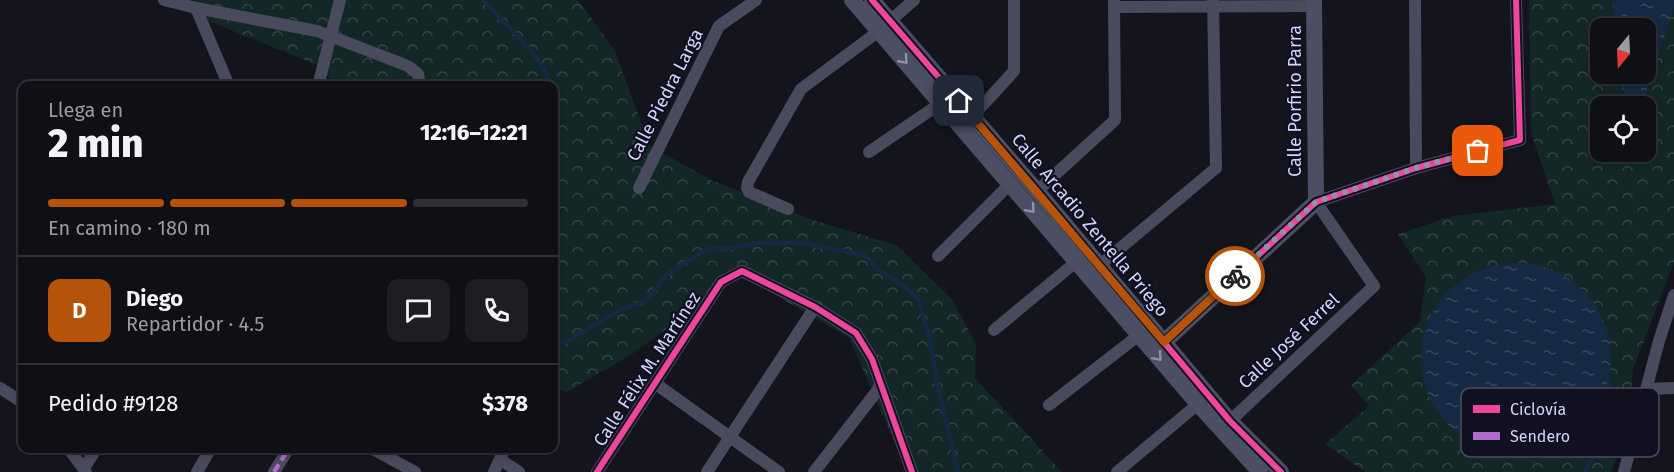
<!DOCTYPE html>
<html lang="es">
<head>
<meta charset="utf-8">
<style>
	body { margin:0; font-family:"Fira Sans",sans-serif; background:#1d1d23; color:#f1f3f6; height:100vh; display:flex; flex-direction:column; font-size:22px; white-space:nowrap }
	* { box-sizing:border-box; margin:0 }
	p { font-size:20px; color:#9b9ca1 }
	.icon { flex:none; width:33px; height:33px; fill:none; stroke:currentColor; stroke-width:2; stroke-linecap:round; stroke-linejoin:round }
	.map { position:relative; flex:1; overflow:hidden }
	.details { position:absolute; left:18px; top:81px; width:540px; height:372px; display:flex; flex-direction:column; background:#0f0f16; border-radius:12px; box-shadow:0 3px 9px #0003,0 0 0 2px #2f2f35 }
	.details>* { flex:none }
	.needle { width:39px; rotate:198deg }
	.fabs { position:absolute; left:1590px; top:18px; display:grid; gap:12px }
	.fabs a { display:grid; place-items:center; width:66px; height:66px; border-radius:12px; background:#0f0f16; box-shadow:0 3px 9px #0003,0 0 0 2px #2f2f35; font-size:30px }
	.pin { position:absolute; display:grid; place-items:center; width:51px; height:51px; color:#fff; margin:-26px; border-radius:12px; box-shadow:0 3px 9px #0006 }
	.courier { position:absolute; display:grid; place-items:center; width:60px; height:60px; margin:-30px; border:4px solid #b45309; border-radius:50%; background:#fff; color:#222; box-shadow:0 2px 8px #0007 }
	.overview em { font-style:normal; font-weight:800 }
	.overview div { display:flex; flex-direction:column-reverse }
	.overview { display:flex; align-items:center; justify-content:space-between; height:102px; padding:0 30px }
	h1 { font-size:39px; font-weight:800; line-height:45px }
	.bar { display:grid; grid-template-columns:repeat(4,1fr); gap:9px 6px; align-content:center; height:72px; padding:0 30px }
	.bar i { height:8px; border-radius:4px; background:#2f2f35 }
	.bar .selected { background:#b45309 }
	.bar p { grid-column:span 4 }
	.line { display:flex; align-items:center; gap:15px; padding:0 30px; border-top:2px solid #2f2f35 }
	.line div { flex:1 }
	.round { display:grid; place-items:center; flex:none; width:63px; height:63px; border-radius:12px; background:#1d1d23 }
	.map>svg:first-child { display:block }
</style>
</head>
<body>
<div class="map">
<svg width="1674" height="472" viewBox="0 0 1674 472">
	<defs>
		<pattern id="park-crowns" width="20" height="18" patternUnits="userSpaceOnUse" patternTransform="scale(1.5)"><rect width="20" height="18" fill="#132726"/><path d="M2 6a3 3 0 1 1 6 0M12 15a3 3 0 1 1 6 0" fill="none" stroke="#344546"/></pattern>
		<pattern id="water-ripples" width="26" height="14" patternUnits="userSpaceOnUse" patternTransform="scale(1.5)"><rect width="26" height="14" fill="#142a42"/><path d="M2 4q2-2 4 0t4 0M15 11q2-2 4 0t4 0" fill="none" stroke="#35485e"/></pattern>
	</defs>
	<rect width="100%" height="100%" fill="#14141d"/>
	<g fill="url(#park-crowns)" fill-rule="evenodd">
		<polygon points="156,0 578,0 614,49 650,146 713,181 816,221 896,245 952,299 976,344 975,378 1062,472 912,472 906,468 849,338 741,275 629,356 567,392 554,388 554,86 334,85 322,67"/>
		<path d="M 1529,0 L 1674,0 L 1674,262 L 1633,369 L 1629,426 L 1611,472 L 1365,472 L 1325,444 L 1369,406 L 1351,385 L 1420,322 L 1426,277 L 1398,234 L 1453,216 L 1555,204 L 1531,133 ZM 1600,28 L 1646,28 L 1646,74 L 1600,74 ZM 1600,106 L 1646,106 L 1646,152 L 1600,152 Z"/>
	</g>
	<g fill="url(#water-ripples)">
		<polygon points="1612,0 1674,0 1674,7 1642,106 1626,106 1622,74 1646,74 1646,28 1616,28"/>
		<circle cx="1516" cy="358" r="95"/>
	</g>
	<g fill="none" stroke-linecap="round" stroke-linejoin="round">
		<g stroke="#142a42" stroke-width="4.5">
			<path d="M 484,0 C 502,23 546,58 550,86"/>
			<polyline points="554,342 566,342 622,309 646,301 666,275 707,249 727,249 758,243 803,243 864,255 879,270 900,283 918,299 930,339 937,384 958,472"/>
			<polyline points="1585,472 1603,434 1612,399 1608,376"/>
		</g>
		<g stroke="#4a4a5d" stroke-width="12">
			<polyline points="164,0 196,8 317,31 408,66 418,74 420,86"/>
			<polyline points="1415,0 1416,168"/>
			<polyline points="1114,7 1314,6"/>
			<polyline points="196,8 229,86"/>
			<polyline points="890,21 914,0"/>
			<polyline points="318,86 340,0"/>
			<polyline points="972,117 1014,71 1014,0"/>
			<polyline points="869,152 941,103"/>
			<polyline points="639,188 719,26 756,0"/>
			<polyline points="1037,191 1115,120 1114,0"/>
			<polyline points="788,209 749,192 747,188 748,182 801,89 879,31"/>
			<polyline points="938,256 1010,184"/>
			<polyline points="1093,271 1216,168 1213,0"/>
			<polyline points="994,330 1076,262"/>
			<polyline points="656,384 779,472"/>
			<polyline points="0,388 22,402"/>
			<polyline points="1647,389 1674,388"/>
			<polyline points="1049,405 1139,335"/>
			<polyline points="1230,421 1374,286 1316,202 1416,168 1520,140 1516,0"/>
			<polyline points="68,448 86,472"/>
			<polyline points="371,448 415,472"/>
			<polyline points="501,460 519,472"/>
			<polyline points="84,468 97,448"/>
			<polyline points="197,472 211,448"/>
			<polyline points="274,472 289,448"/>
			<polyline points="494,472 505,448"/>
			<polyline points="597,472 721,282 742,271 815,307 856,333 872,359 912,472"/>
			<polyline points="707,472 815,307"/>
			<polyline points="814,472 881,386"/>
			<polyline points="1117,472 1198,404"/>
			<polyline points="1624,472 1659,341 1674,295"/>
		</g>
		<g stroke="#4c4f63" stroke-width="16">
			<polyline points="852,0 1198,404 1260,472"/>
			<polyline points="872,0 1037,191 1230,421 1281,472"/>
			<polyline points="1164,342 1316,202 1314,0"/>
		</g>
		<polyline stroke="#b06ccc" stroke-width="4.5" stroke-dasharray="9 4.5" stroke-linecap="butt" points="274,472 289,448"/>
		<g stroke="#111021" stroke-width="10">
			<g id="cycleway">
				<polyline points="872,0 1037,191 1230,421 1281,472"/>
				<polyline points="1164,342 1316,202 1416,168 1520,140 1516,0"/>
				<polyline points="597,472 721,282 742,271 815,307 856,333 872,359 912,472"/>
			</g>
		</g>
		<use href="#cycleway" stroke="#ed469a" stroke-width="6"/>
	</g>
	<defs><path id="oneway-chevron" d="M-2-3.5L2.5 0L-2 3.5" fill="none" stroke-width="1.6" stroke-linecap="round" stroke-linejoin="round" transform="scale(1.5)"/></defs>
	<g stroke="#9092af">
		<use href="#oneway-chevron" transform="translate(904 60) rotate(49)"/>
		<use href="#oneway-chevron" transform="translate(1031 209) rotate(49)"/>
		<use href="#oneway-chevron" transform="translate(1158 357) rotate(49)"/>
	</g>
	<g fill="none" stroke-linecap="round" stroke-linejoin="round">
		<polyline stroke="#9191ad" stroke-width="6" stroke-dasharray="0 10.8" points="1235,276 1316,202 1416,168 1478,151"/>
		<polyline stroke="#b45309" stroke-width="8" points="959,101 1164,342 1235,276"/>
	</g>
	<g text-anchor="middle" stroke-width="4.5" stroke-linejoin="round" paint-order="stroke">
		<g font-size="18" fill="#d4d4fb" stroke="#111021">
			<text transform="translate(665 95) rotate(-63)" y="6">Calle Piedra Larga</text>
			<text transform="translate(1295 101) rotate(-90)" y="6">Calle Porfirio Parra</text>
			<text transform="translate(1090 225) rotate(50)" y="6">Calle Arcadio Zentella Priego</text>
			<text transform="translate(1289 341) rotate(-43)" y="6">Calle José Ferrel</text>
			<text transform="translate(647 369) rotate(-57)" y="6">Calle Félix M. Martínez</text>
		</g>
	</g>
	<rect x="1461" y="388" width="198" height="69" rx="9" fill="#111021" stroke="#4c4b62" stroke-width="1.5"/>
	<rect x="1473" y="405" width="27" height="8" fill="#ed469a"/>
	<rect x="1473" y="432" width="27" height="8" fill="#b06ccc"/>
	<g font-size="16" fill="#d4d4fb">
		<text x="1510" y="415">Ciclovía</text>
		<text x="1510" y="442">Sendero</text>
	</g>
</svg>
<div class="fabs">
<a><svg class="needle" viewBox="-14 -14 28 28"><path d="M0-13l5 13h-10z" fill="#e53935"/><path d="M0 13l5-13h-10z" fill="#9b9ca1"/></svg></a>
<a><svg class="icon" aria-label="locate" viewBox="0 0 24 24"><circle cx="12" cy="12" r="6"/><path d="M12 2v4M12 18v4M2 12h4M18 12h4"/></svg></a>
</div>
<div class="pin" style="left:1478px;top:151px;background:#ea580c"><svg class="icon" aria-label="bag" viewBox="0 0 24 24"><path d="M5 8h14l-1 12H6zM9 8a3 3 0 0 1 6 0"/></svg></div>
<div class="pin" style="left:959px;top:101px;background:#1f2937"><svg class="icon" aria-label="home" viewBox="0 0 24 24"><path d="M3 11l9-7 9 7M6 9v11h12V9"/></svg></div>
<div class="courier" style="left:1235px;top:276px"><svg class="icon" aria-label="bike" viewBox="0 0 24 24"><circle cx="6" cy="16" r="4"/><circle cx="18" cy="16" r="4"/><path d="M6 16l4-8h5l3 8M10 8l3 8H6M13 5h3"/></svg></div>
<section class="details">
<div class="overview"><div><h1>2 min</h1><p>Llega en</p></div><em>12:16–12:21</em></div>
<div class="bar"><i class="selected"></i><i class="selected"></i><i class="selected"></i><i></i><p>En camino · 180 m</p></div>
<div class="line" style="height:108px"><b class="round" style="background:#b45309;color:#fff">D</b><div><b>Diego</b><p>Repartidor · 4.5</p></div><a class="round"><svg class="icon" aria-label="chat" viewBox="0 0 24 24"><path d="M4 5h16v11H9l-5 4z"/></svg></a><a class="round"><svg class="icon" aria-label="phone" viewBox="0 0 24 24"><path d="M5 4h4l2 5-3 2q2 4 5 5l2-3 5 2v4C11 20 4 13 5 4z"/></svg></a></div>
<div class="line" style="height:78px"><div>Pedido #9128</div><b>$378</b></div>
</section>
</div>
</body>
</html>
